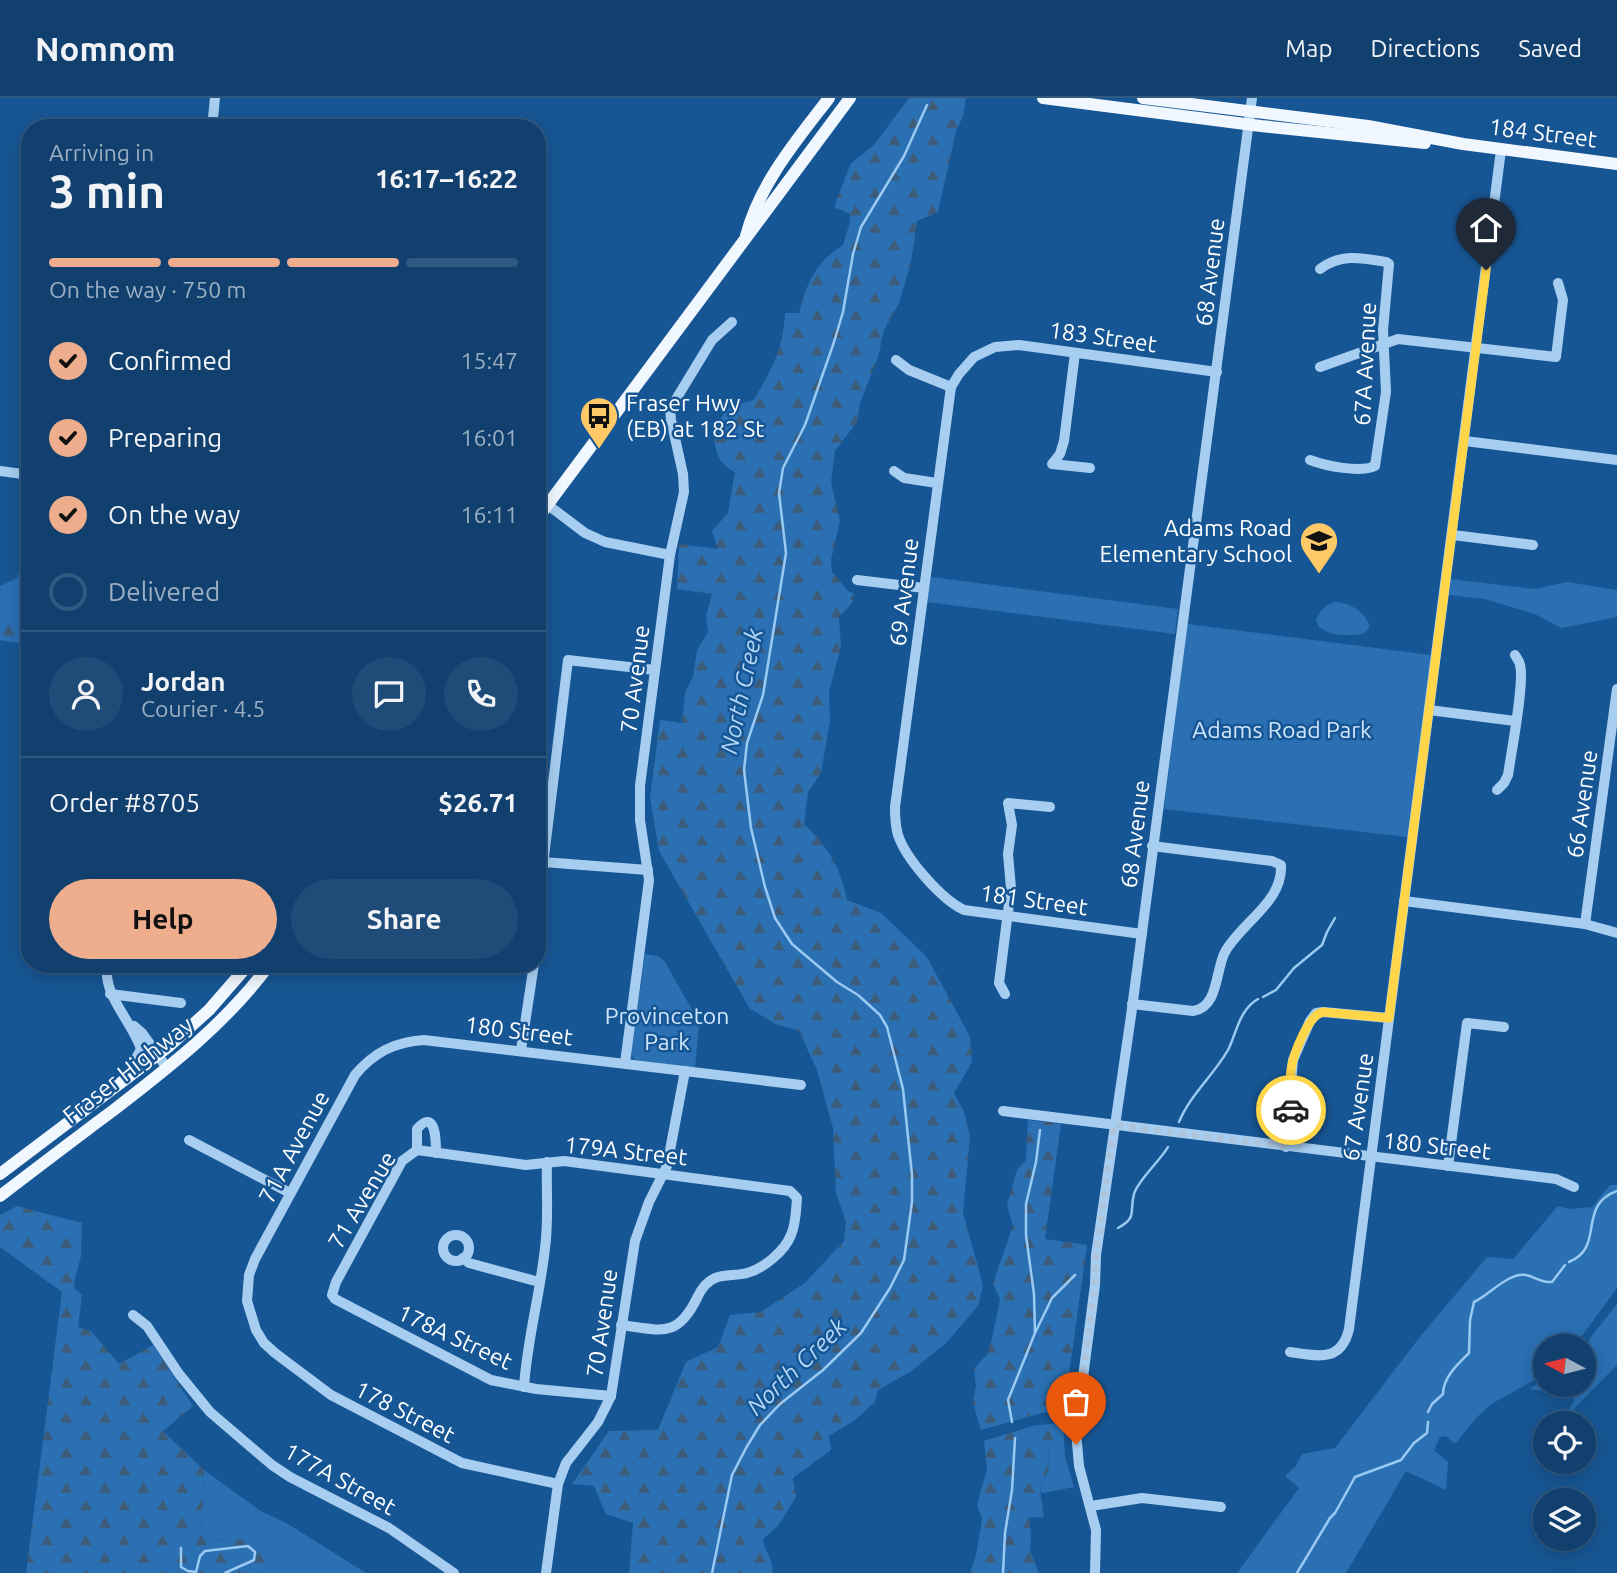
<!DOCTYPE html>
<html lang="en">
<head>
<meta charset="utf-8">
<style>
	body { margin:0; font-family:Ubuntu,sans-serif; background:#1e4b77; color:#f1f3f6; height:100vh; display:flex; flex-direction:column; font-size:26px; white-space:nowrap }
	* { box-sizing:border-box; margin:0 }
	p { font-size:23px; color:#9cafc3 }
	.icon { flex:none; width:38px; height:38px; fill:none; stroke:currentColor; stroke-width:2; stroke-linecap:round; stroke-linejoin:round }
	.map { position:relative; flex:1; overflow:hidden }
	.sheet { position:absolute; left:21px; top:21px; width:525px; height:854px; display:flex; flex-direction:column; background:#11406f; border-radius:28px; box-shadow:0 4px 18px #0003,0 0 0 2px #305982 }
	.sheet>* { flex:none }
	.needle { width:46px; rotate:277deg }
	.buttons { position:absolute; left:1533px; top:1236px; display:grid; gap:14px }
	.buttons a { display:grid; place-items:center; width:63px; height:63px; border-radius:50%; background:#11406f; box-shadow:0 4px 18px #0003,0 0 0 2px #305982; font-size:35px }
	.pin { position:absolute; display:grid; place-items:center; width:60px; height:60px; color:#fff; margin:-72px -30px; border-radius:50% 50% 50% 0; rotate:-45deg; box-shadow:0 0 7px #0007 }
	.pin .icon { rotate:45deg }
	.courier { position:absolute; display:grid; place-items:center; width:70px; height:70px; margin:-35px; border:5px solid #ffd54a; border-radius:50%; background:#fff; color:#222; box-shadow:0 2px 9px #0007 }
	.overview em { font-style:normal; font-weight:600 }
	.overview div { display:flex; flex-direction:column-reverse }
	.overview { display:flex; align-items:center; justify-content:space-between; height:119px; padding:0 28px }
	h1 { font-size:46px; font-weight:600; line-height:52px }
	.bar { display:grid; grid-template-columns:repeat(4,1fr); gap:10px 7px; align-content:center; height:84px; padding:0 28px }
	.bar i { height:9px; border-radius:5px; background:#305982 }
	.bar .active { background:#eead8d }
	.bar p { grid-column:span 4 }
	.line { display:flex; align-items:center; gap:18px; padding:0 28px; border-top:2px solid #305982 }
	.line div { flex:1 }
	.round { display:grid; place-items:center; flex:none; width:74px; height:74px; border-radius:37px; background:#1e4b77 }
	ol { padding:0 28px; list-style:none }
	li { display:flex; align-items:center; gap:21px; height:77px }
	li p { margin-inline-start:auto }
	li .icon { padding:7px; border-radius:50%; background:#eead8d; color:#111; stroke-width:4 }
	li:last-child { color:#9cafc3 }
	li i { width:38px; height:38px; border:4px solid #305982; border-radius:50% }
	.cta { display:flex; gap:14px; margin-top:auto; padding:14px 28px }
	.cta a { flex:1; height:80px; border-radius:42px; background:#eead8d; color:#111; font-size:28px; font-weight:600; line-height:80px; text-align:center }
	.cta a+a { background:#1e4b77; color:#f1f3f6 }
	header { display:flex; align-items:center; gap:42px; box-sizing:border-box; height:98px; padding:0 35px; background:#11406f; border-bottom:2px solid #305982 }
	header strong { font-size:33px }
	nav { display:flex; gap:38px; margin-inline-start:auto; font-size:24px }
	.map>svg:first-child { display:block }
</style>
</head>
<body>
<header>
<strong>Nomnom</strong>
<nav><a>Map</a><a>Directions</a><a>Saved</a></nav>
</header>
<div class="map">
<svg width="1617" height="1475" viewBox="0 0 1617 1475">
	<defs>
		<pattern id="forest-firs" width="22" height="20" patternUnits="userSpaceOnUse" patternTransform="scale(1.75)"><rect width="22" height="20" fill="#2a70b3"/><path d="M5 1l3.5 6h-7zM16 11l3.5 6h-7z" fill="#3d5c7a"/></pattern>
	</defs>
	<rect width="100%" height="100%" fill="#175694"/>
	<g fill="#2a70b3">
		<polygon points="18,476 30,478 30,523 21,515 0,507 0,488 17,480"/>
		<polygon points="931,479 1178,511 1175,536 927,504"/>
		<polygon points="1451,481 1535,491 1567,484 1617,492 1617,519 1561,530 1537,517 1485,501 1449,497"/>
		<path d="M 1335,504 C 1350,504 1364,514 1370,528 L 1365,535 C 1351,539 1330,538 1319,529 L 1316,522 C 1319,514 1326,506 1335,504 Z"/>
		<polygon points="1187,526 1431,557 1407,739 1164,711"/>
		<polygon points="645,856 658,858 665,864 698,922 699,926 695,970 641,963 634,961 631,955"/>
		<polygon points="1610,1087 1617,1087 1617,1190 1582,1238 1571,1240 1566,1248 1545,1248 1545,1269 1538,1280 1493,1305 1476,1320 1456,1345 1453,1345 1446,1338 1440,1339 1434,1352 1448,1364 1446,1392 1406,1373 1346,1475 1237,1475 1299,1390 1285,1378 1296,1368 1302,1356 1335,1350 1419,1240 1487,1159 1513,1161 1558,1108 1570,1111 1592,1109"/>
		<polygon points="1617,1206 1617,1267 1563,1322 1574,1303 1573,1297 1529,1291 1545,1281 1545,1286 1584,1286 1584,1256 1590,1240"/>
		<polygon points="1049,1326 1063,1326 1065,1359 1074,1389 1043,1395 1040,1393 1049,1369 1048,1345 1055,1331"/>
		<polygon points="204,1372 259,1412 288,1426 366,1475 258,1475 266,1470 227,1442 210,1443 201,1435"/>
	</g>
	<g fill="url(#forest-firs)">
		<path d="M 909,0 L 966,0 L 963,18 L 956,33 L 938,114 L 917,123 L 911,165 L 899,205 L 883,234 L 879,256 L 860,305 L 857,324 L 835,353 L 831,385 L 840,423 L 831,462 L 832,474 L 848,493 L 855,496 L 852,499 L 853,504 L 839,519 L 841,548 L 829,594 L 830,623 L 821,675 L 808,694 L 804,726 C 828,749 840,768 847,802 L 881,815 L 927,859 L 970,939 L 972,964 L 954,995 L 964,1014 L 970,1038 L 963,1115 L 983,1187 L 978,1208 L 946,1245 L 910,1274 L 878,1292 L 875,1304 L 855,1322 L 829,1338 L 831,1352 L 793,1380 L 796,1399 L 778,1428 L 763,1441 C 764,1453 775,1464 772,1475 L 629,1475 L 633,1425 L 606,1416 L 594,1388 L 572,1386 L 609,1333 L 658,1332 L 686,1264 L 718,1249 L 730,1217 L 761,1214 L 805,1185 L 844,1143 L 846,1124 L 836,1095 L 833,1030 L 817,972 L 799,933 L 776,926 L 750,911 L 659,753 L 650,700 L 660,622 L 682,625 L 685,595 L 693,579 L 697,552 L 708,534 L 706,518 L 712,496 L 677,491 L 679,446 L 718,451 L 712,433 L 728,415 L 735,374 C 715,365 715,348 713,329 L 731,308 L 754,302 C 772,270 783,253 785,215 L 799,215 C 807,185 815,165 843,147 L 850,124 L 850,116 L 834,109 L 851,65 L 874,47 Z"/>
		<polygon points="0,507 18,512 30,523 30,547 0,542"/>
		<polygon points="1028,1022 1061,1026 1045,1141 1087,1147 1066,1298 1061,1313 1042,1315 981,1332 973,1305 976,1288 974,1270 987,1257 992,1240 1000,1202 993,1185 1013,1128 1007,1107 1017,1072 1026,1062"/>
		<polygon points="17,1108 82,1125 81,1158 74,1184 75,1191 82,1197 78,1229 91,1233 119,1266 153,1247 193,1308 163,1333 204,1372 201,1435 210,1443 264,1441 272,1458 266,1470 258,1475 26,1475 62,1194 0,1149 0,1117"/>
		<polygon points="1049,1326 1055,1331 1055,1338 1048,1345 1049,1369 1040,1392 1044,1419 1029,1420 1031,1438 1030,1453 1039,1475 970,1475 976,1457 982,1421 977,1407 987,1371 984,1343 1032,1328"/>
	</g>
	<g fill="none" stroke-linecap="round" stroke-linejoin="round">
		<g stroke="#9acaf3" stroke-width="2.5">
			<polyline points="1263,899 1276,892 1294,870 1322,847 1327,834 1335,820"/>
			<path d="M 1179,1024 C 1190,997 1213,978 1228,952 C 1237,934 1239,912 1258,901"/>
			<path d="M 1118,1130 C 1138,1119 1129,1114 1134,1096 C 1138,1082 1160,1063 1168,1049"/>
			<path d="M 1569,1164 C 1606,1149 1576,1108 1617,1093"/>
			<polyline points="1035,1235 1034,1196 1026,1137 1026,1106 1036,1064 1040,1032"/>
			<path d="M 1428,1314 L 1432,1306 L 1443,1296 C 1443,1279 1458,1266 1469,1255 L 1470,1222 L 1474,1204 C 1489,1197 1509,1174 1526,1177 C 1536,1179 1541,1185 1552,1184 L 1565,1167"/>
			<polyline points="1012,1324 1008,1302 1035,1235 1052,1200 1075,1177"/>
			<polyline points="181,1450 181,1469 188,1473 196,1474 200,1458 205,1453 248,1448 255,1454 254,1462 225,1475"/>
			<polyline points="712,1475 732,1377 746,1350 760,1327 780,1306 823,1272 861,1235 890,1190 904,1162 912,1104 912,1077 903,991 887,929 880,917 858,897 837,884 792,846 775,820 765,789 751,730 744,672 747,645 763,597 786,455 779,395 783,370 805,327 834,244 843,214 853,156 861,129 904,58 927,7"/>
			<polyline points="1003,1475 1005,1435 1012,1392 1015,1340"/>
			<polyline points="1297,1475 1330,1420 1335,1415 1355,1379 1401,1362 1414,1345 1427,1335 1428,1324"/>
		</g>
		<g stroke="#a7cef1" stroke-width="10">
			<polyline points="212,30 215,0"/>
			<polyline points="1075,255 1064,343 1060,356 1052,366 1090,370"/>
			<polyline points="896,262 909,272 951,289"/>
			<polyline points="1320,269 1398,241 1556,259 1563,202 1558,185"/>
			<polyline points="1465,343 1617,362"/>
			<path d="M 1310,362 C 1326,368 1360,375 1375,368 L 1386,294 L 1383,232 L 1389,166 L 1386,164 C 1362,160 1341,155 1320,171"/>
			<polyline points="0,373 30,377"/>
			<polyline points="894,373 904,380 937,385"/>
			<polyline points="548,407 585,435 605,444 670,457"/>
			<polyline points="1453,437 1533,447"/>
			<polyline points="857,482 924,490"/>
			<polyline points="1429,612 1515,623"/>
			<path d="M 1497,692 L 1504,685 L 1508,677 C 1511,656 1525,583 1520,567 C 1520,564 1516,559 1515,557"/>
			<polyline points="543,764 648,772"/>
			<polyline points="1404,803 1585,826 1617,835"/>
			<polyline points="1585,826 1617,591"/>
			<path d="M 1142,836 L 964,812 C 941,801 906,761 898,737 C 895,727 895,718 895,709 L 951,289 L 959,276 L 974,259 L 995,249 L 1019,247 L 1217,274"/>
			<polyline points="537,840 544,759 568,562 655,572"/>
			<path d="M 107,866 C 103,899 131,921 141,951 L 128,976"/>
			<polyline points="110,896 181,905"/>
			<polyline points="1005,896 999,885 1011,790 1008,756 1012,727 1008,705 1050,709"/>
			<path d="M 1132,906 L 1193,913 C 1219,909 1215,873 1225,854 C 1242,824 1283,804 1281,767 L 1272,763 L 1152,748"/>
			<polyline points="134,928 142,935 167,970"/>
			<polyline points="521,952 534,866"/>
			<polyline points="625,965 649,782 640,722 640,688 670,457 684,394 683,376 671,322 670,311 712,242 732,224"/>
			<polyline points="1003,1013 1556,1081 1574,1089"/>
			<polyline points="189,1042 290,1095"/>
			<polyline points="1286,1049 1293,962 1310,923 1316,915 1323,914 1389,920"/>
			<path d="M 417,1052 L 526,1067 L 564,1063 L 790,1093 L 797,1100 C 796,1112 796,1126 791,1137 C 784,1154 764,1170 747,1175 C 737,1178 725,1176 715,1180 C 706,1184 701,1191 697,1200 C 677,1241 661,1232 621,1227"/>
			<polyline points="417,1052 402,1063 336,1184 332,1197 335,1201 491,1282 536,1291 611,1298"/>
			<path d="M 417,1052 L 417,1031 C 436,1009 436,1044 436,1055"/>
			<polyline points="1448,1068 1467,925 1504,929"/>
			<circle cx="456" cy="1150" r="13"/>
			<polyline points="463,1160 469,1165 539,1184"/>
			<polyline points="133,1217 147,1228 179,1276 210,1314 272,1367 290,1379 389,1430 454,1475"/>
			<path d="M 1290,1254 C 1317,1258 1341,1265 1349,1231 L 1501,52"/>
			<path d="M 524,1289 C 527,1242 540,1197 545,1150 C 549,1122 546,1092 547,1064"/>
			<path d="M 558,1386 L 462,1365 L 331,1297 L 275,1255 L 264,1245 L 256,1232 L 247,1203 L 249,1177 L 255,1161 L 355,977 C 374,954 395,944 424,942 L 801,987"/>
			<polyline points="1091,1408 1142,1400 1221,1409"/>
			<polyline points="546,1475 558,1386 566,1365 598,1324 611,1298 635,1143 649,1104 667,1068 685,973"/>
			<polyline points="1095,1475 1096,1432 1079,1368 1076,1333 1095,1187 1096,1157 1131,918 1252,0"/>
		</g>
		<g stroke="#f1f7ff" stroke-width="12">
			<polyline points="1043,0 1261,28 1425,45"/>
			<polyline points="1143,0 1368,28 1463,46 1617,66"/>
			<path d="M 746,138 C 760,85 796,43 829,0"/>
			<polyline points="537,421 850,0"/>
			<polyline points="0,1076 168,949 209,912 249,866"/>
			<path d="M 0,1098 C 38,1069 76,1040 115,1011 C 172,967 227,924 270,866"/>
		</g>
	</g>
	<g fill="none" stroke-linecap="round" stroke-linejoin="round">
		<polyline stroke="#aec4da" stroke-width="7" stroke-dasharray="0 12.6" points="1076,1346 1077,1322 1095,1187 1096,1157 1114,1027 1286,1049 1291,1012"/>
		<path stroke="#ffd54a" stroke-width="9" d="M 1291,1012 C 1291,999 1289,985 1291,972 C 1293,957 1308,917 1323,914 L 1389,920 L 1486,172"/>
	</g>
	<defs>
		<g id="bus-pin" transform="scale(2.0125)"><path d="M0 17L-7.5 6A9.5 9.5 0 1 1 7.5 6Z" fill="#ffc967" stroke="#175694"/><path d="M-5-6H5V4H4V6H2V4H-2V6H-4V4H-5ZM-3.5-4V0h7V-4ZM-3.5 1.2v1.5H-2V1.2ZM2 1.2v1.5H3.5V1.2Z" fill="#111"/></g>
		<g id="school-pin" transform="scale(2.0125)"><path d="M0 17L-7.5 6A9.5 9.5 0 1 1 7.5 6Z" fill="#ffc967" stroke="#175694"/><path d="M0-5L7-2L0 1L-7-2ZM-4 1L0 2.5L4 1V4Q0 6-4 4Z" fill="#111"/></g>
	</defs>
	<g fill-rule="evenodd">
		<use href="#bus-pin" x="599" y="318"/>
		<use href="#school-pin" x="1319" y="443"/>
	</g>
	<g text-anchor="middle" stroke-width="5" stroke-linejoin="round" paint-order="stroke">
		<g font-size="23" fill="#fff" stroke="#175694">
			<text transform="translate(1543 35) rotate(7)" y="8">184 Street</text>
			<text transform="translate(1210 174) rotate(-83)" y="8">68 Avenue</text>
			<text transform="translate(1103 239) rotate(8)" y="8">183 Street</text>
			<text transform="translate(1365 266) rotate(-87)" y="8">67A Avenue</text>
			<text transform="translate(904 494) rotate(-83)" y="8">69 Avenue</text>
			<text transform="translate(635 581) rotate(-83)" y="8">70 Avenue</text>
			<text transform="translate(1582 706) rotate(-82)" y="8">66 Avenue</text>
			<text transform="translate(1135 736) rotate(-83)" y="8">68 Avenue</text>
			<text transform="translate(1034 802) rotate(8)" y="8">181 Street</text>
			<text transform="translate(519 933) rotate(7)" y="8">180 Street</text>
			<text transform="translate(128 972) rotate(-38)" y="8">Fraser Highway</text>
			<text transform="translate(1358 1009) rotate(-82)" y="8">67 Avenue</text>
			<text transform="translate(1437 1048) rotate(6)" y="8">180 Street</text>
			<text transform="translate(294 1049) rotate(-62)" y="8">71A Avenue</text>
			<text transform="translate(626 1053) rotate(6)" y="8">179A Street</text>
			<text transform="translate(362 1102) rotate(-59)" y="8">71 Avenue</text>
			<text transform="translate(602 1225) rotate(-82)" y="8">70 Avenue</text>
			<text transform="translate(455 1239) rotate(25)" y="8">178A Street</text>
			<text transform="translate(405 1314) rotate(27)" y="8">178 Street</text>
			<text transform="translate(340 1381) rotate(29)" y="8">177A Street</text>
		</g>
		<g font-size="23" fill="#fff" stroke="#175694" text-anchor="start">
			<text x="626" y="313">Fraser Hwy<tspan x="626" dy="26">(EB) at 182 St</tspan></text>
			<text x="1292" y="438" text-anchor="end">Adams Road<tspan x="1292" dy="26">Elementary School</tspan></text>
		</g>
		<g font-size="23" fill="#cee6fc" stroke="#175694">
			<text x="1282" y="640">Adams Road Park</text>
			<text x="667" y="926">Provinceton<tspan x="667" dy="26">Park</tspan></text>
		</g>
		<g font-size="24" font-style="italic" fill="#b3d7f8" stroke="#175694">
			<text transform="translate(742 593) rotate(-78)" y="8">North Creek</text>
			<text transform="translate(797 1269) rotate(-44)" y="8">North Creek</text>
		</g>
	</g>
</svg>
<div class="buttons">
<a><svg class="needle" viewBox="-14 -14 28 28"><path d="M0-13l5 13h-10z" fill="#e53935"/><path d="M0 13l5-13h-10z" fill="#9cafc3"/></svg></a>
<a><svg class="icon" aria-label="locate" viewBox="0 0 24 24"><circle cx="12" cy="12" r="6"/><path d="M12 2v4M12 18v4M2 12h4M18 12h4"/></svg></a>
<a><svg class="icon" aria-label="layers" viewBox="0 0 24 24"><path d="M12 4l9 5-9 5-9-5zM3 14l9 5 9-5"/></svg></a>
</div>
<div class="pin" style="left:1076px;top:1346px;background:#ea580c"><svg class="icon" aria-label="bag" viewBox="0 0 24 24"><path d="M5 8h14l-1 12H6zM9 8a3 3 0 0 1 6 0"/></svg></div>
<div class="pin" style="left:1486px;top:172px;background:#1f2937"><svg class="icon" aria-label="home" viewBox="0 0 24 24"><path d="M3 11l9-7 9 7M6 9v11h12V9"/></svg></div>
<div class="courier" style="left:1291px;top:1012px"><svg class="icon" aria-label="car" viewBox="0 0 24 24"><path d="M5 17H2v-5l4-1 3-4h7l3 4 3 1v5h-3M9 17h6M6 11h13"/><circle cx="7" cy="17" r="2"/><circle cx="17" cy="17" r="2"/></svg></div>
<section class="sheet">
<div class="overview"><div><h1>3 min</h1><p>Arriving in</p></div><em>16:17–16:22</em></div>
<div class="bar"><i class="active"></i><i class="active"></i><i class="active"></i><i></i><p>On the way · 750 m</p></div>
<ol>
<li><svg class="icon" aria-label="check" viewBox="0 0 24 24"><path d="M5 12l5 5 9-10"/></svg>Confirmed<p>15:47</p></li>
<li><svg class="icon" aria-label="check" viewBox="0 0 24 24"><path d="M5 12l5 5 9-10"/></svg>Preparing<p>16:01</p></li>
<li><svg class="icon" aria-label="check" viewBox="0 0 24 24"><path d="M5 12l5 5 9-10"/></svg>On the way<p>16:11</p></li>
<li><i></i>Delivered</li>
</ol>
<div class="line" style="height:126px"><a class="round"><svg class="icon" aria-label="person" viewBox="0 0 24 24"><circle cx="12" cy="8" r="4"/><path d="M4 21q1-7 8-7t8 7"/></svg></a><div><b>Jordan</b><p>Courier · 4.5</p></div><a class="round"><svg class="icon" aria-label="chat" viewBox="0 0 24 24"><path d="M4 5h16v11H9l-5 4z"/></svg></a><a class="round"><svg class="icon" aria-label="phone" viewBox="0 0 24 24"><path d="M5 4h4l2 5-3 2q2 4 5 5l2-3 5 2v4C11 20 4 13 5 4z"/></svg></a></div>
<div class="line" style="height:91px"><div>Order #8705</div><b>$26.71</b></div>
<div class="cta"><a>Help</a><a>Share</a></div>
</section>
</div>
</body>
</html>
